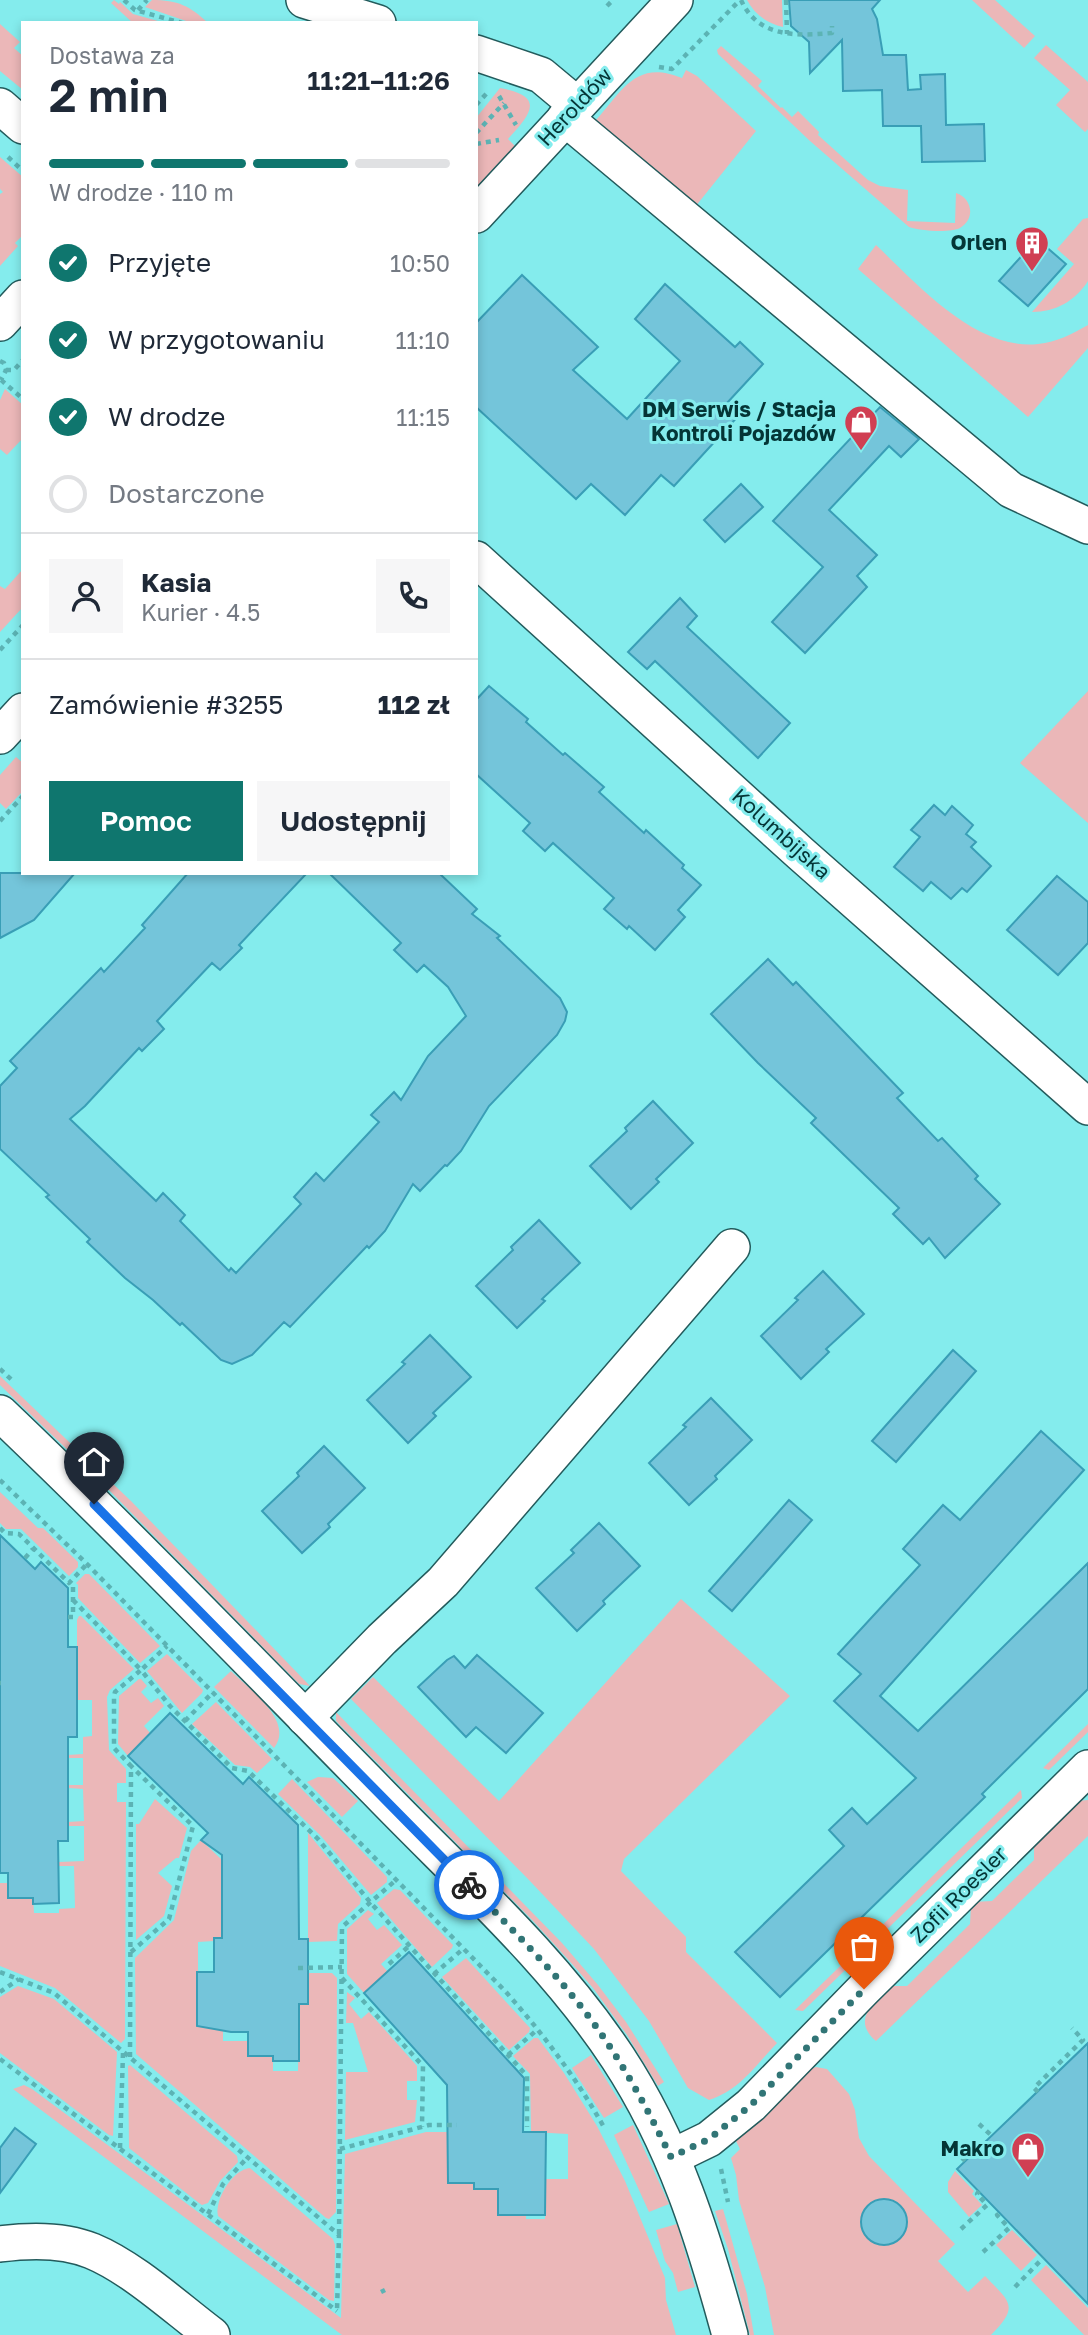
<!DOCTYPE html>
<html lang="pl">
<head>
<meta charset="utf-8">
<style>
	body { margin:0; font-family:"Golos Text",sans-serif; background:#f6f6f7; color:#1f2937; height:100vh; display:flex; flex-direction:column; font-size:26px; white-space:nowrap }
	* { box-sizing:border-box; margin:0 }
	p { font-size:23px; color:#747a83 }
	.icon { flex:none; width:38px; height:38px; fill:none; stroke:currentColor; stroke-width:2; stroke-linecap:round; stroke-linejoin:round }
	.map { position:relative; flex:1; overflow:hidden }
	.drawer { position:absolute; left:21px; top:21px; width:457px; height:854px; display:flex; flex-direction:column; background:#fff; border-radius:0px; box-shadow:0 4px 10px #0003 }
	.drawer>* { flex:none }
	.pin { position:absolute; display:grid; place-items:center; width:60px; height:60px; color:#fff; margin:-72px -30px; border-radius:50% 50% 50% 0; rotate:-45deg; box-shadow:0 0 7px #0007 }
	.pin .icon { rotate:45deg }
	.courier { position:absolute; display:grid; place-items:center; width:70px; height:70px; margin:-35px; border:5px solid #1a73e8; border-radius:50%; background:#fff; color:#222; box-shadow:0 2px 9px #0007 }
	.summary em { font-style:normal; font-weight:600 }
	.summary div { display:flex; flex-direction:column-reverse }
	.summary { display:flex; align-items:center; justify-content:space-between; height:119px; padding:0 28px }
	h1 { font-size:46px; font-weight:600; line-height:52px }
	.bar { display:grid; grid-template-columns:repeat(4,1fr); gap:10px 7px; align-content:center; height:84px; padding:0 28px }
	.bar i { height:9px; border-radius:5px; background:#e0e1e3 }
	.bar .current { background:#0f766e }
	.bar p { grid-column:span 4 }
	.line { display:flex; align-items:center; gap:18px; padding:0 28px; border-top:2px solid #e0e1e3 }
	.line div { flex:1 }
	.round { display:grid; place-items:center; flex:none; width:74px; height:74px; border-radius:0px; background:#f6f6f7 }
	ol { padding:0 28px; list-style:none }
	li { display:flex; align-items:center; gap:21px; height:77px }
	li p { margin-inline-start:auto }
	li .icon { padding:7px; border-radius:50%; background:#0f766e; color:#fff; stroke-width:4 }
	li:last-child { color:#747a83 }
	li i { width:38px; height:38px; border:4px solid #e0e1e3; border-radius:50% }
	.button { display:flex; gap:14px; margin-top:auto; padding:14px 28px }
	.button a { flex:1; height:80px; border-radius:0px; background:#0f766e; color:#fff; font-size:28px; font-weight:600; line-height:80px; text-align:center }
	.button a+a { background:#f6f6f7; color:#1f2937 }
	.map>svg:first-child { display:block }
</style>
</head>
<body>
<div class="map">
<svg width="1088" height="2335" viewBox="0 0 1088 2335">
	<rect width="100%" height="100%" fill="#84eced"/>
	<g fill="#ebb7b8" fill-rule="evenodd">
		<polygon points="114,0 119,4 120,2 133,14 165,23 133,23 111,3"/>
		<path d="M 152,0 C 178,0 190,6 208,23 L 192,23 L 145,7 Z"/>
		<path d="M 747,0 L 782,0 L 783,27 C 767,23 755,15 747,0 Z"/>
		<polygon points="972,0 995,0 1035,36 1024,48"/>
		<polygon points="0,24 20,42 14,48 23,56 23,90 0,71"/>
		<polygon points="1046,45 1088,82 1088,129 1085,132 1056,105 1070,90 1034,58"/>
		<path d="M 721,46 L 762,81 L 758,86 L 781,108 L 782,107 L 792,117 L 798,111 L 819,132 L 818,135 L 868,180 L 880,186 L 908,190 L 907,221 L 955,223 L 956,193 C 972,198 976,219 960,228 C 951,233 919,231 909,227 L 810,141 L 718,54 L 717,50 Z"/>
		<path d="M 686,70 L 697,76 L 756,131 L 695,207 L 596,120 C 623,90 636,59 682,78 Z"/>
		<path d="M 500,88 C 546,96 531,114 508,139 L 517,148 L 476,193 L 476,118 Z"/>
		<polygon points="0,157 23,177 23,235 15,243 18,246 0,266 0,194 3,192 0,189"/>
		<path d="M 1088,218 L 1088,281 C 1075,301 1056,312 1032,312 L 1074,264 L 1057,249 L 1083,219 Z"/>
		<path d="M 876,245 C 917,284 976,351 1038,344 C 1057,342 1072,334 1088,325 L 1088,348 L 1028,417 L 858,269 Z"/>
		<polygon points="5,389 23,405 23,438 7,455 0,449 0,400"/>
		<polygon points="23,569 23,607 0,632 0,586 5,589"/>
		<polygon points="1088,691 1088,823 1020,763"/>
		<polygon points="16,757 23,763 23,791 6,809 0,803 0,775"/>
		<polygon points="0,1376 131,1501 310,1686 299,1684 105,1486 0,1385"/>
		<polygon points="0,1492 38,1528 43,1528 78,1562 78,1567 69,1576 21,1529 6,1529 0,1523"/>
		<polygon points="85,1574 89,1574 160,1646 140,1663 78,1598 78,1585 76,1583"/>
		<path d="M 681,1599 L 790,1696 L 624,1859 L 621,1871 L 686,1937 L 686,1952 L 777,2043 C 756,2065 739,2091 709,2100 L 688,2088 L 649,2021 L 594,1949 L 529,1880 L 351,1699 L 373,1677 L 499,1801 Z"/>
		<polygon points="79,1616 81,1616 134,1669 110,1690 107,1697 109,1750 126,1769 126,1783 117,1783 117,1802 126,1802 125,2039 121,2043 55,1988 0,1966 0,1883 8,1883 33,1898 34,1913 59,1913 59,1909 75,1908 74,1866 59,1866 59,1862 84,1861 84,1826 68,1826 68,1822 84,1821 83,1789 68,1788 68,1785 83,1785 83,1758 68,1758 68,1755 83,1754 83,1737 92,1736 92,1700 77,1700 77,1620"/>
		<polygon points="167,1654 203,1690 202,1693 182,1713 147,1671"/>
		<path d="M 231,1671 C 249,1689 295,1721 274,1748 L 214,1687 Z"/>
		<polygon points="139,1679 141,1679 147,1686 141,1692 151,1703 158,1698 164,1706 144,1726 151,1734 128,1756 118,1744 119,1696"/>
		<polygon points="216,1702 272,1759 257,1773 250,1767 235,1765 192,1724"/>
		<polygon points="336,1712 562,1943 598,1985 626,2022 664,2082 658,2086 627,2035 593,1988 573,1965 533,1921 336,1721"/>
		<polygon points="1088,1724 1088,1732 1049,1770 1043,1768"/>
		<polygon points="318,1777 333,1778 358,1801 342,1817 307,1782"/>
		<polygon points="292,1779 387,1877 387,1882 371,1895 321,1836 278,1794"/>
		<polygon points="1021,1790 1022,1798 803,2011 795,2010"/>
		<polygon points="155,1799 187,1828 179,1858 176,1858 158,1873 172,1886 164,1916 136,1940 136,1824 139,1824"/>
		<path d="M 1088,1800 L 1088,1836 L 876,2041 C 852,2021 872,2004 888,1986 L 907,1986 L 970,1924 L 971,1905 L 973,1902 L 992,1901 L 1034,1860 L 1034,1842 L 1076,1801 Z"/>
		<polygon points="308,1833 361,1898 360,1904 338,1924 337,1941 308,1942"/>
		<polygon points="201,1840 222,1860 222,1938 214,1938 214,1941 198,1942 198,2025 223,2026 223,2041 248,2041 273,2056 273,2071 298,2071 299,2004 308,2004 308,1973 332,1973 337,1978 336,2212 329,2219 326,2218 136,2054 135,1958 174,1920 191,1851"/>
		<polygon points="394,1889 400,1890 453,1945 452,1948 432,1967 377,1903"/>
		<polygon points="368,1910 374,1914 368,1919 377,1930 384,1925 402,1945 381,1964 388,1972 364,1993 347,1974 347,1929"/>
		<polygon points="466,1958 530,2028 529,2032 509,2050 442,1977"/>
		<polygon points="18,1986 54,1999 117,2052 113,2136 109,2135 0,2053 0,1997"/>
		<polygon points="347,1992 355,1998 349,2004 361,2019 369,2012 417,2066 417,2081 407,2081 407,2100 417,2100 415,2122 345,2140 346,2072 368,2072 353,2023 346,2023"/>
		<polygon points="534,2038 538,2038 564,2073 597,2126 625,2181 665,2278 666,2300 676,2335 342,2335 13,2089 24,2085 32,2089 341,2318 345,2154 426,2132 449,2132 474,2175 474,2188 499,2189 498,2215 526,2206 526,2219 545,2219 546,2179 568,2179 568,2134 531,2132 530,2074 513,2056"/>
		<polygon points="591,2055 623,2107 604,2118 572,2068"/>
		<polygon points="130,2065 237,2156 238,2162 220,2181 208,2203 202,2205 199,2203 129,2148 128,2066"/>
		<path d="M 816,2067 L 827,2069 L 849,2094 L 855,2110 L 859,2138 L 869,2156 L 955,2244 L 938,2261 L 968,2292 L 985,2276 C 1010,2302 1020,2306 991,2335 L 774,2335 L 765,2287 L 739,2200 L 736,2175 L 731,2158 L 740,2149 L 735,2139 L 808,2070 ZM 878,2199 C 907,2197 918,2225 895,2242 C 882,2246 871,2243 863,2232 C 859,2217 864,2205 878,2199 Z"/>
		<polygon points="633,2125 669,2204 649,2212 614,2135"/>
		<path d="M 250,2168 L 333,2239 L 335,2245 L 334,2301 L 329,2300 L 218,2216 C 214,2200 233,2169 250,2168 Z"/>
		<polygon points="955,2171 974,2191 972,2194 982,2205 969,2217 948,2192 948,2182"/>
		<polygon points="723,2209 747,2294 754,2335 750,2335 728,2249 715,2211"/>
		<polygon points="677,2224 695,2287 678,2292 673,2273 665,2261 656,2230"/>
		<polygon points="1012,2230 1037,2255 1021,2271 996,2245"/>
		<polygon points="1046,2265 1088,2308 1088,2335 1084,2335 1031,2280"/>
	</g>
	<g fill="#74c5da" stroke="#399eb6" stroke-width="2">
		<polygon points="789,0 880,0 872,9 877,19 883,55 906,55 908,90 921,89 920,75 945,74 946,125 984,124 985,161 922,162 921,126 883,126 882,90 843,91 842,40 810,73 809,42 791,26"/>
		<polygon points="1037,239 1066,264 1028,306 999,281"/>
		<polygon points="522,275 598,347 573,370 627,419 680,361 635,319 665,284 735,347 740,342 763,364 727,403 740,414 674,486 661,475 625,515 591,484 576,499 476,407 476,323"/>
		<polygon points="880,407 919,439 901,457 889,446 829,510 877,555 857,576 867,587 805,653 772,622 823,567 773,521"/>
		<polygon points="741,484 763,507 725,542 704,520"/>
		<polygon points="680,598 697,616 687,627 790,723 758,758 655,661 647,669 628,652"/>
		<polygon points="489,686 528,719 526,722 563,755 565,753 604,787 599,792 644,833 646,830 684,865 682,868 701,885 678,910 685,917 655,950 629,926 627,929 604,909 614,898 553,843 545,851 523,831 530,823 476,774 476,700"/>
		<polygon points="934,805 945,815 952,806 973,825 966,834 976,842 971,847 991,866 967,892 962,888 951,899 931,882 923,891 894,867 920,837 911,830"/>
		<polygon points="0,873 75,873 34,920 0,938"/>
		<polygon points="188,873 307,873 239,945 242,948 220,970 212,963 157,1021 164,1029 142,1051 139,1048 85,1106 70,1119 156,1201 163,1193 185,1215 180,1221 229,1271 231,1268 236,1273 301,1204 294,1197 316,1173 324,1181 379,1122 371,1115 394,1092 401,1100 428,1056 466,1016 448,987 424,965 417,972 394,950 401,943 329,873 439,873 477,909 472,914 500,936 497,938 560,998 567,1012 565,1021 557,1035 489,1106 461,1151 447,1166 445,1165 420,1191 413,1184 385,1231 369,1248 367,1246 290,1327 284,1322 252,1355 232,1364 221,1360 182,1323 180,1325 153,1300 125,1278 87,1242 90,1239 46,1197 49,1195 0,1149 0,1086 17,1068 10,1061 101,968 104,972 145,928 142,925"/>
		<polygon points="1057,876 1088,902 1088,943 1058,975 1007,930"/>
		<polygon points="768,959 793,985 796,982 903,1093 897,1098 938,1141 942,1138 978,1176 975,1179 1000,1204 945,1258 929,1238 923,1244 893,1214 899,1208 811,1123 816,1118 758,1063 711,1014"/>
		<polygon points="653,1101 693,1143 656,1179 659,1182 631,1209 590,1166 627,1131 625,1128"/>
		<polygon points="539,1220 580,1263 542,1299 545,1301 517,1328 476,1286 513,1250 511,1247"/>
		<polygon points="823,1271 864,1314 826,1349 829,1352 801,1379 761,1336 798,1300 795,1298"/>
		<polygon points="430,1335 471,1377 433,1413 436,1416 408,1443 367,1400 405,1364 402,1362"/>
		<polygon points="953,1350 976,1371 896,1462 872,1441"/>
		<polygon points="711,1398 752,1440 715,1476 717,1479 689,1505 649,1463 686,1427 683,1425"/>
		<polygon points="1041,1431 1084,1470 880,1696 918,1731 1088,1563 1088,1689 982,1794 985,1797 780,1997 735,1952 844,1846 829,1830 852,1808 867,1824 916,1778 834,1701 861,1674 838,1654 920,1565 903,1549 943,1505 960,1520"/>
		<polygon points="324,1446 365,1488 328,1524 330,1527 302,1553 262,1511 299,1476 297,1473"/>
		<polygon points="789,1500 812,1520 732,1611 709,1591"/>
		<polygon points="599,1523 640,1566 603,1601 605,1604 577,1631 536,1588 574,1553 571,1550"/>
		<polygon points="0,1535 35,1569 41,1562 68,1588 68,1647 77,1647 77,1737 68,1737 68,1841 58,1841 59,1903 33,1904 33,1898 8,1898 8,1873 0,1873"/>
		<polygon points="477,1655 543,1713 506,1753 476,1727 466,1737 418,1687 447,1660 454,1656 465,1668"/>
		<polygon points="170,1713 243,1784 249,1777 298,1825 299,1939 308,1939 308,2004 299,2004 299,2061 273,2061 273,2056 248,2056 248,2032 231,2032 197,2026 197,1972 214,1972 214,1938 222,1938 222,1855 201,1840 208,1833 128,1756"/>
		<polygon points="409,1952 524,2078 523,2132 546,2132 545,2215 498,2215 498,2189 474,2189 474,2183 448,2183 447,2085 364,1993"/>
		<polygon points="1088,2043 1088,2304 957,2169"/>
		<polygon points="15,2128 36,2144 0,2193 0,2148"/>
		<circle cx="884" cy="2222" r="23"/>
	</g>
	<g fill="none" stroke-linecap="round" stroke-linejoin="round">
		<g stroke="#235b5c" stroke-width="38">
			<g id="minor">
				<polyline points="304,0 378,23"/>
				<polyline points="476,53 541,75 577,105"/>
				<polyline points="0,106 23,126"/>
				<polyline points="565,118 1011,490 1088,526"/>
				<polyline points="476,215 675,0"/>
				<polyline points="0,323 23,298"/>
				<polyline points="476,559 800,853 1088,1107"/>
				<polyline points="0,736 23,711"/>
				<path d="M 0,1413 C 129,1536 252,1664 377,1791 C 460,1877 552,1958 618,2058 C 675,2145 703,2236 730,2335"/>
				<polyline points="305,1718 382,1639 443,1582 732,1247"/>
				<polyline points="672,2157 709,2139 751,2105 864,1989 1088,1768"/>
				<path d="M 0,2244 C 30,2240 63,2239 92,2251 C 133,2268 176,2308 212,2335"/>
			</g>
		</g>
		<g stroke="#5cb3b4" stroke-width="4.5" stroke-dasharray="5 5" stroke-linecap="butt">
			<polyline points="124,0 135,10 182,23"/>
			<path d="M 741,0 C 758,38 797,36 832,33 L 832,26"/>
			<polyline points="786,0 787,34"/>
			<polyline points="607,6 613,0"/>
			<polyline points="138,10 147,0"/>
			<polyline points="659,67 672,69 740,0"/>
			<polyline points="499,96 516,125"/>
			<polyline points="476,105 487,93"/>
			<polyline points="476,133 504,103"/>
			<polyline points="476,144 499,140"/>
			<polyline points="8,157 23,171"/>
			<polyline points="0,361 4,363 6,370 1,380"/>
			<polyline points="6,370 14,370 23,360"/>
			<polyline points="1,380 23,399"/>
			<polyline points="0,650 23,625"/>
			<polyline points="0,821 23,796"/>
			<polyline points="0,1369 13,1381"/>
			<path d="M 0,1480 L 87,1564 L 506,1992 C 544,2035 577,2079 605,2129"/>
			<polyline points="0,1528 5,1533 19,1534 69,1583 87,1564"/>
			<polyline points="25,1558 33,1549"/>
			<polyline points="73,1600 141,1670 167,1646"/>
			<polyline points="68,1617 73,1617 73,1586 69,1583"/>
			<polyline points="0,1683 1,1683"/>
			<polyline points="185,1721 213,1692"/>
			<polyline points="131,1952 169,1919 193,1826 131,1766"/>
			<polyline points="389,1964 409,1946"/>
			<polyline points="298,1968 342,1967"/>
			<polyline points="0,1972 54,1993 339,2235 337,2311"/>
			<polyline points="434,1974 463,1949"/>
			<polyline points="342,1978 423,2066 422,2127"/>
			<polyline points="0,1992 19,1979"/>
			<polyline points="508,2055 538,2029"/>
			<polyline points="130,2057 131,1766 114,1748 114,1696 115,1692 141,1670 170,1706 232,1768 248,1771 318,1839 370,1902 527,2076 527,2127"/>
			<polyline points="0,2059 337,2311"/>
			<polyline points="1038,2092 1034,2088 1083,2040 1072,2028"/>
			<polyline points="979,2124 992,2136"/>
			<polyline points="120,2148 123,2053"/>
			<polyline points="340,2149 429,2125 457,2125"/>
			<polyline points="962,2161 965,2158 967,2160"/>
			<polyline points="721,2169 728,2202"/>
			<polyline points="208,2214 223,2184 247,2158"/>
			<polyline points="961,2229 987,2205 977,2194 979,2191"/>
			<polyline points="339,2234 342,1927 396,1880"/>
			<polyline points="983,2252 1009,2228 997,2215 1000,2213"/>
			<polyline points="1015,2287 1043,2258"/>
			<polyline points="381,2292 385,2290"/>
		</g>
		<use href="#minor" stroke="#fff" stroke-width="35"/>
	</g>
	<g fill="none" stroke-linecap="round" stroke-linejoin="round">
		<path stroke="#317576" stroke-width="7" stroke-dasharray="0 12.6" d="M 469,1885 C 510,1928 553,1969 589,2017 C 622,2061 647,2108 671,2157 L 709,2139 L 751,2105 L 864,1989"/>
		<polyline stroke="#1a73e8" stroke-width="9" points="94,1504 469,1885"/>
	</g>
	<defs>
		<g id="building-pin" transform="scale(1.75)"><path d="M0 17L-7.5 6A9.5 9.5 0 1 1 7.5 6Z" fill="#d03f53" stroke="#84eced"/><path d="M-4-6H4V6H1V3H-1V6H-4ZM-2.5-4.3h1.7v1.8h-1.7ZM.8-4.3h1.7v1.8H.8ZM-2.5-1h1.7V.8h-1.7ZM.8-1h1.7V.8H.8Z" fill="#fff"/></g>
		<g id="shop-pin" transform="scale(1.75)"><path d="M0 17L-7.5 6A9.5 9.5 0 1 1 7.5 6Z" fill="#d03f53" stroke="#84eced"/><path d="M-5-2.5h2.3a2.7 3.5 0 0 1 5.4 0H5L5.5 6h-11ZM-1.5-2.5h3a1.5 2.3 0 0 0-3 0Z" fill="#fff"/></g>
	</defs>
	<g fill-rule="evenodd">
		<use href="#building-pin" x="1032" y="243"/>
		<use href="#shop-pin" x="861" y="422"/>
		<use href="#shop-pin" x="1028" y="2149"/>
	</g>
	<g text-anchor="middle" stroke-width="6" stroke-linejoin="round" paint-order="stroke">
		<g font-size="21" fill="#043536" stroke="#84eced">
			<text transform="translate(575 107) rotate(-47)" y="7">Heroldów</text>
			<text transform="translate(781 834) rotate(42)" y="7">Kolumbijska</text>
			<text transform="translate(959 1895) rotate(-45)" y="7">Zofii Roesler</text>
		</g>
		<g font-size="21" font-weight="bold" fill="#043536" stroke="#84eced" text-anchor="end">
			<text x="1007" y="250">Orlen</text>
			<text x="836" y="417">DM Serwis / Stacja<tspan x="836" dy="24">Kontroli Pojazdów</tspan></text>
			<text x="1004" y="2156">Makro</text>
		</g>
	</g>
</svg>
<div class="pin" style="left:864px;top:1989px;background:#ea580c"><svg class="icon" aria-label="bag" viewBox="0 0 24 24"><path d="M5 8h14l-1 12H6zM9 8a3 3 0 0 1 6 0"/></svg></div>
<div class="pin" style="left:94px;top:1504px;background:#1f2937"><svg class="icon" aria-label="home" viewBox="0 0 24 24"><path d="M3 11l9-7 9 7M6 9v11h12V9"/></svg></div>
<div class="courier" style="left:469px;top:1885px"><svg class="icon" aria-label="bike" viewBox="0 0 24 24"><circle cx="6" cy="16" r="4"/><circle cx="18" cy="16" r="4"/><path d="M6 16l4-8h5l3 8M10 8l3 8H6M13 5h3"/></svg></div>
<section class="drawer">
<div class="summary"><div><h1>2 min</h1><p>Dostawa za</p></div><em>11:21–11:26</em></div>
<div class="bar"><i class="current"></i><i class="current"></i><i class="current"></i><i></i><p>W drodze · 110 m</p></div>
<ol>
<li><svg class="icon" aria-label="check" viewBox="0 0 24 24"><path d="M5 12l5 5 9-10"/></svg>Przyjęte<p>10:50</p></li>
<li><svg class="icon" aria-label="check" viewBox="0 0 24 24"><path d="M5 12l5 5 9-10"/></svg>W przygotowaniu<p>11:10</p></li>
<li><svg class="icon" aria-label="check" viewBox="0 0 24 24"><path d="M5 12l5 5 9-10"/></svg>W drodze<p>11:15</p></li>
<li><i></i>Dostarczone</li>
</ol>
<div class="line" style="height:126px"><a class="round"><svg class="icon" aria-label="person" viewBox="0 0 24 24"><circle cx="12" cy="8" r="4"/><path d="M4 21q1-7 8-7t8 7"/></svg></a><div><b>Kasia</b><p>Kurier · 4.5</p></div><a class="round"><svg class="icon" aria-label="phone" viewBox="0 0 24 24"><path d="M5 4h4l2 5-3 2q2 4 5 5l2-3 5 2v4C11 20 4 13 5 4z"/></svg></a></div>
<div class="line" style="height:91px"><div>Zamówienie #3255</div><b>112 zł</b></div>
<div class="button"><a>Pomoc</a><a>Udostępnij</a></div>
</section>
</div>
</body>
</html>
